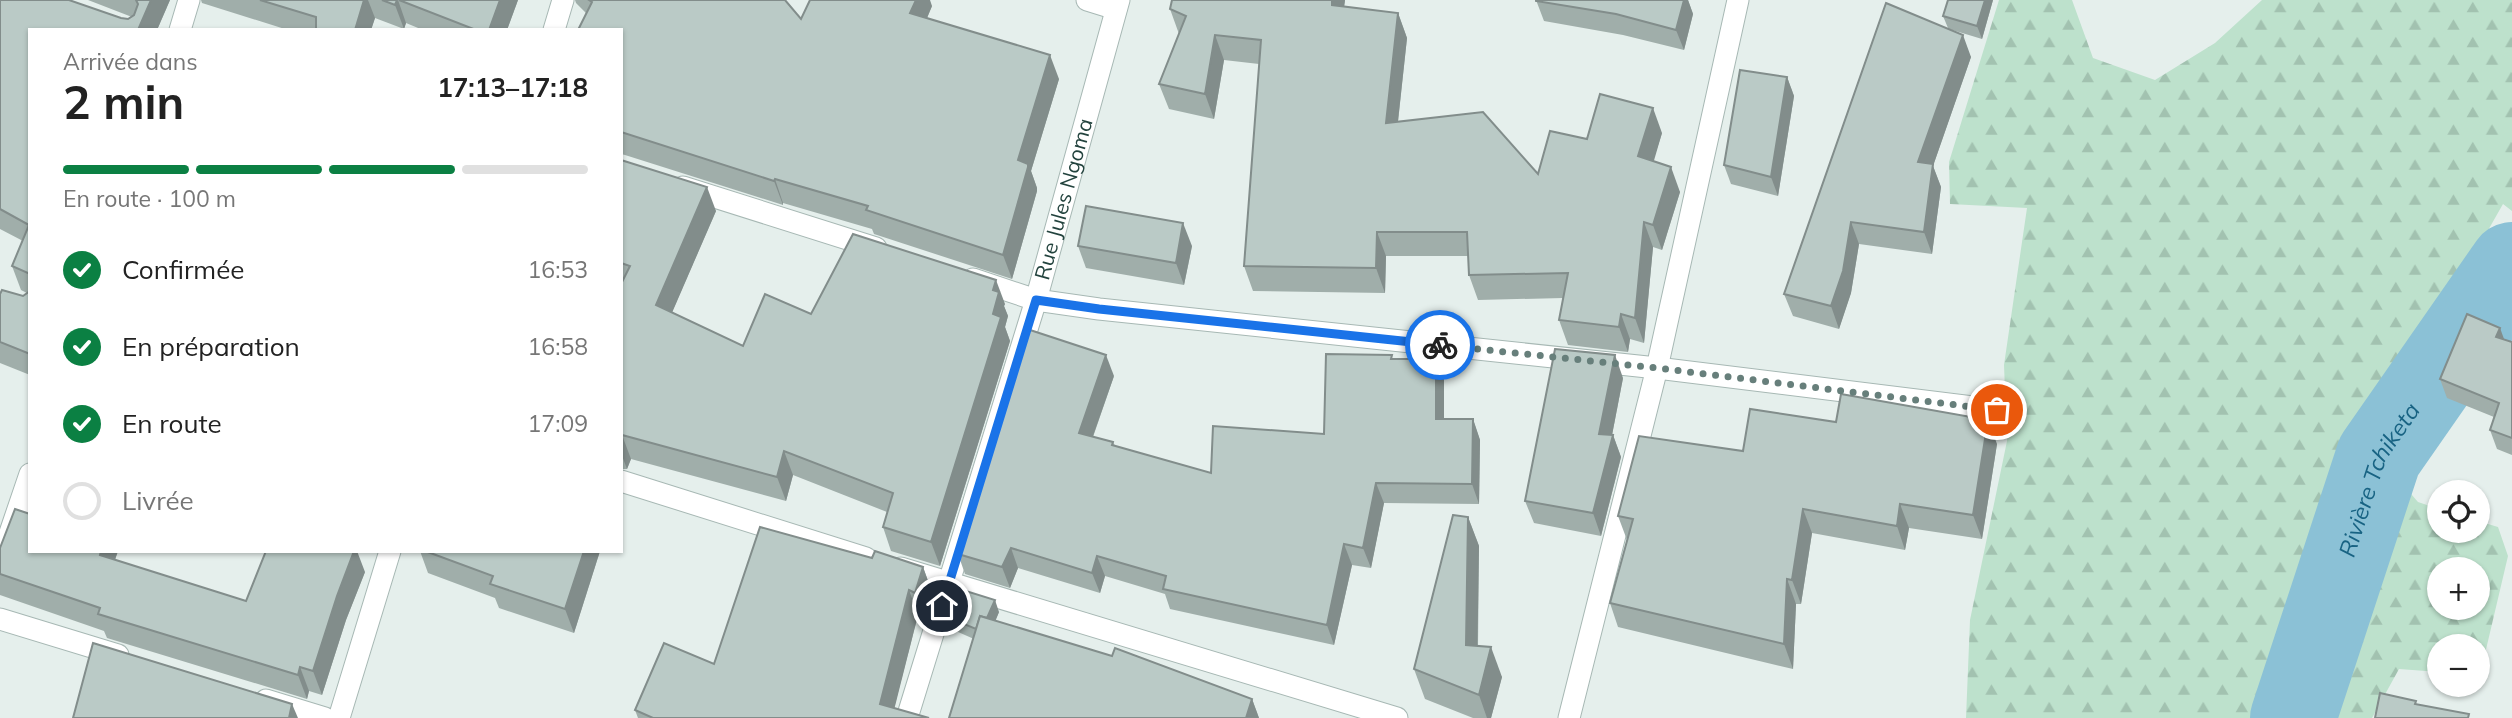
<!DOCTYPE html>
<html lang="fr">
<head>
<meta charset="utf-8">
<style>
	body { margin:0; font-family:Mulish,sans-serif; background:#f2f2f2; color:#222; height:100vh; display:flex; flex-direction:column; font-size:26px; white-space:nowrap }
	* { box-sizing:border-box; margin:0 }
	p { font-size:23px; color:#767676 }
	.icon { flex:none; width:38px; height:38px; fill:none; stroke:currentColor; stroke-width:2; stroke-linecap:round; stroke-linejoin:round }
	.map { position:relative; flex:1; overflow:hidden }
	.details { position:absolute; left:28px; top:28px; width:595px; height:525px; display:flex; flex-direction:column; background:#fff; border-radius:0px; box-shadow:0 2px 5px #0004 }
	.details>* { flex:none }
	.tools { position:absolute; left:2427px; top:480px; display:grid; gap:14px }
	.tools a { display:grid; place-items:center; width:63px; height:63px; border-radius:50%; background:#fff; box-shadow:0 2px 5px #0004; font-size:35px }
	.pin { position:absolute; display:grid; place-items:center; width:60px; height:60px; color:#fff; margin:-30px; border:4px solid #fff; border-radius:50%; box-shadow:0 2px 7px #0007 }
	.courier { position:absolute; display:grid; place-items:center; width:70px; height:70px; margin:-35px; border:5px solid #1a73e8; border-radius:50%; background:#fff; color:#222; box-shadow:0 2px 9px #0007 }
	.head em { font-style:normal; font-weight:700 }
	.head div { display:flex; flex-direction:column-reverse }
	.head { display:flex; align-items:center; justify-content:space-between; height:119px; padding:0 35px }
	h1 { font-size:46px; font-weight:700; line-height:52px }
	.bar { display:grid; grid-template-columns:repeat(4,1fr); gap:10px 7px; align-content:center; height:84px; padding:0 35px }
	.bar i { height:9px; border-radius:5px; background:#e0e0e0 }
	.bar .active { background:#0b8043 }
	.bar p { grid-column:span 4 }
	ol { padding:0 35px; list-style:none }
	li { display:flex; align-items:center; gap:21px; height:77px }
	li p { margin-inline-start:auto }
	li .icon { padding:7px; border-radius:50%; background:#0b8043; color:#fff; stroke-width:4 }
	li:last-child { color:#767676 }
	li i { width:38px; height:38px; border:4px solid #e0e0e0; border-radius:50% }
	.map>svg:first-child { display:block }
</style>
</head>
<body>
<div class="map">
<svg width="2512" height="718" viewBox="0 0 2512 718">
	<defs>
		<pattern id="forest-firs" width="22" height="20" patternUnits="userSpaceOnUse" patternTransform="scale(1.75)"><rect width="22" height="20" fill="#bde1cc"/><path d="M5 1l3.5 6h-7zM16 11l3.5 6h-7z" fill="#a2c2b0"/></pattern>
	</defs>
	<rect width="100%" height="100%" fill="#e5efec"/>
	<path fill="url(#forest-firs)" fill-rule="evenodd" d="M 1999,0 L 2072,0 L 2093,58 L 2155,80 L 2215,43 L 2262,0 L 2512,0 L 2512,211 L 2503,204 L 2367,443 L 2418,502 L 2439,509 L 2440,530 L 2478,530 L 2478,521 L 2498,527 L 2508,556 L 2480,675 L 2478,675 L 2478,646 L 2440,646 L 2439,672 L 2399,669 L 2372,718 L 1966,718 L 1970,620 L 2007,441 L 2004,365 L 2027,208 L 1950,204 L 1949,162 ZM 2440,569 L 2478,569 L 2478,607 L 2440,607 Z"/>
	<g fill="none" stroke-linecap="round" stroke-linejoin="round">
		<path stroke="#8bc1d6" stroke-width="86" id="s1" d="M 2293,718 L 2379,456 L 2512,265"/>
		<g stroke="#a7b8b4" stroke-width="23">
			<g id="minor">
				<polyline points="1087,0 1116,9"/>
				<polyline points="180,30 189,0"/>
				<polyline points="554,30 563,0"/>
				<polyline points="683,187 876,248"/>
				<polyline points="973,279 1036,300 1099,309 1657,368 1997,410"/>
				<polyline points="621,481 866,558"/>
				<polyline points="0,562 30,474"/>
				<polyline points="901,568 1397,718"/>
				<polyline points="0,619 118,655"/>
				<polyline points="266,700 325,718"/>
				<polyline points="339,718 390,551"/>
				<path id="s2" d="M 907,718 L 1036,300 L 1119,0"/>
				<polyline points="1569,718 1657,368 1738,0"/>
			</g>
		</g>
		<use href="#minor" stroke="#fff" stroke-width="21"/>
	</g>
	<g fill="#a0aeaa">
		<polygon points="0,0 128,19 132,17 88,0 170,0 157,30 30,30 30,375 0,363 0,294 23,296 27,293 21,290 12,266 23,241 0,229"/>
		<polygon points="201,0 518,0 507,30 423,30 406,23 404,29 375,18 371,30 288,30 202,3"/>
		<polygon points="575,0 785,0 801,19 932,6 927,18 1059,79 1031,171 1037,188 1037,191 1012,279 874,234 872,229 783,203 783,205 625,155 621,154 621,30 586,13 576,3"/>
		<polygon points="1345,0 1344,7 1398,13 1407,38 1398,122 1538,174 1587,139 1662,133 1653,161 1680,192 1662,250 1653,247 1644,343 1630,339 1628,352 1568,345 1559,320 1563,298 1478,300 1469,275 1468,256 1386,256 1385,293 1253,291 1244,266 1259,64 1224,60 1214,119 1169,109 1159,84 1179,34 1170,9"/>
		<polygon points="1536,0 1688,0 1693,14 1684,50 1623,35 1544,21"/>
		<polygon points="1993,0 1982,39 1949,29 1971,57 1933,166 1941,187 1932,254 1859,244 1851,293 1839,329 1793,316 1784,294 1948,28 1943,16"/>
		<polygon points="1787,77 1794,96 1778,196 1731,184 1724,165"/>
		<polygon points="621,160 716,211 672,312 743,346 811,314 1005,304 1004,306 1008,316 1005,327 1010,341 940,566 891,551 883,527 887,512 793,475 786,501 631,459 627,469 621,469"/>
		<polygon points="1078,246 1192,246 1184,285 1086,268"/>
		<polygon points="2504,339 2512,342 2512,455 2497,449 2490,430 2494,417 2447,398 2440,379"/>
		<polygon points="1393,359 1436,359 1444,380 1444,419 1473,419 1480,440 1479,504 1384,503 1371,568 1352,565 1334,645 1170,609 1165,594 1105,576 1100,593 1018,568 1010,588 965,574 958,554 1114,376 1093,437 1113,442 1115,446 1211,473 1324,434"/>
		<polygon points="1623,378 1612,435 1613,435 1621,457 1601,536 1534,523 1525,501"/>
		<polygon points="1836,422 1997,444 1982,539 1909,528 1905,550 1812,533 1801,604 1796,604 1793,669 1618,627 1610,603 1627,540 1618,516 1743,451"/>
		<polygon points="1468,517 1479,546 1478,646 1502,677 1491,718 1473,718 1425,699 1414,669"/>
		<polygon points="0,548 118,551 115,560 246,601 365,572 346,620 322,695 309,691 307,699 107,638 104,631 0,595"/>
		<polygon points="420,551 600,551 574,633 499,608 495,598 428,573"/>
		<polygon points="872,558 923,567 932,592 924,618 918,615 894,708 929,718 638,718 635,710 714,664"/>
		<polygon points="999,612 995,621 1252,699 1259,718 949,718 974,639 949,628 944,616"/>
	</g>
	<g fill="#828d8b">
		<polygon points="151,0 170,0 157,30 138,30"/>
		<polygon points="364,0 368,0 375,18 371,30 355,30"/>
		<polygon points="398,0 406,23 404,29 395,5"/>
		<polygon points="500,0 518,0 507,30 489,30"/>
		<polygon points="916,0 930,0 932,6 919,37 910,13"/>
		<polygon points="1332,0 1345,0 1341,30 1332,5"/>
		<polygon points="1684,0 1688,0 1693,14 1684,50 1676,30"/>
		<polygon points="1985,0 1993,0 1982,39 1977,26"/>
		<polygon points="1398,13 1407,38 1395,148 1386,123"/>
		<polygon points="1215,35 1224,60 1214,119 1205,94"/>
		<polygon points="1963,35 1971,57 1933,166 1941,187 1932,254 1924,232 1918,162"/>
		<polygon points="1050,55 1059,79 1031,171 1037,188 1037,191 1012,279 1003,255 1018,160"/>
		<polygon points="1787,77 1794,96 1778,196 1771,177"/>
		<polygon points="1653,108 1662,133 1648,181 1638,156"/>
		<polygon points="1671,167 1680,192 1662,250 1653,225"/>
		<polygon points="775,179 783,203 783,205 774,181"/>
		<polygon points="707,187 716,211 665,329 656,305"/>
		<polygon points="1644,222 1653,247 1644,343 1635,318"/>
		<polygon points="1851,222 1859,244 1851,293 1839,329 1831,306"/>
		<polygon points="1183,223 1192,246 1184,285 1176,263"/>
		<polygon points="1377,232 1386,256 1385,293 1376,268"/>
		<polygon points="996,280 1005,304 1004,306 1008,316 1005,327 1010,341 940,566 931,542 993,314 993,290"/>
		<polygon points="1621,314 1630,339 1628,352 1619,327"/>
		<polygon points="2500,328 2507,347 2496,337"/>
		<polygon points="1106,355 1114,376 1087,453 1079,433"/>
		<polygon points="1615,355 1623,378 1608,456 1599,434"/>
		<polygon points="1436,359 1444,380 1444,439 1436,419"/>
		<polygon points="1473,419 1480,440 1479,504 1472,484"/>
		<polygon points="1988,420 1997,444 1982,539 1973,515"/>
		<polygon points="622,435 631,459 627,469 621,453"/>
		<polygon points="1613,435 1621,457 1601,536 1593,513"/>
		<polygon points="784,451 793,475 786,501 777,477"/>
		<polygon points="1376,483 1384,503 1371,568 1363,548"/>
		<polygon points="1900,504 1909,528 1905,550 1897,526"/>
		<polygon points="1803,509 1812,533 1801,604 1792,580"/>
		<polygon points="1468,517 1479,546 1477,674 1466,645"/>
		<polygon points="1344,544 1352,565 1334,645 1327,625"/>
		<polygon points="1011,548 1018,568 1010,588 1002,567"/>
		<polygon points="101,551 118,551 108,579 100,555"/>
		<polygon points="354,551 357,551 365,572 346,620 322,695 313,671 337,596"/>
		<polygon points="584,551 600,551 574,633 565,609"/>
		<polygon points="1097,556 1105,576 1100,593 1092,573"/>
		<polygon points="923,567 932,592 924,618 915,593"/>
		<polygon points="1787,579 1796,604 1793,669 1784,644"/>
		<polygon points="909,590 918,615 892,718 880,704"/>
		<polygon points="995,600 999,612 986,644 981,631"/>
		<polygon points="1491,647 1502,677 1491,718 1487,718 1479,695"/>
		<polygon points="300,667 309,691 307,699 298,675"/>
		<polygon points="1252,699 1259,718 1246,718"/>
		<polygon points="292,704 298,718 289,718"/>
	</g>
	<g fill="#bacac6" stroke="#828d8b" stroke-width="2">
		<polygon points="0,0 69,0 121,18 128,19 134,15 138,4 136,0 151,0 138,30 30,30 30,274 12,266 29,225 0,209"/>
		<polygon points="260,0 364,0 355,30 316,30 316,17"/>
		<polygon points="382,0 397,0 395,5"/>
		<polygon points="399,0 500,0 489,30 476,30"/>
		<polygon points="589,0 785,0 801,19 810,0 916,0 910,13 1050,55 1018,160 1028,164 1028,167 1003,255 866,210 868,206 775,179 774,181 621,132 621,30 578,30 592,2"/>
		<polygon points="1172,0 1332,0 1332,5 1398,13 1386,123 1483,112 1538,174 1550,131 1587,139 1600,94 1653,108 1638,156 1671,167 1653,225 1644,222 1635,318 1621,314 1619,327 1559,320 1568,273 1469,275 1467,232 1377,232 1376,268 1244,266 1261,40 1215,35 1205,94 1159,84 1186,16 1170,9"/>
		<polygon points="1536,0 1684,0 1676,30 1616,14 1536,1"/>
		<polygon points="1948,0 1985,0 1977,26 1943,16"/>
		<polygon points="1886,3 1963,35 1918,162 1933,164 1924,232 1851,222 1843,271 1831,306 1784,294"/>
		<polygon points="1740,70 1787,77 1771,177 1724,165"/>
		<polygon points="621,160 707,187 656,305 743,346 765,294 811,314 853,234 996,280 993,290 999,292 993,314 1001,317 931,542 883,527 893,493 784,451 777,477 622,435 621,437 621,284 630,266 621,263"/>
		<polygon points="1086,206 1183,223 1176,263 1078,246"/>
		<polygon points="2,290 23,296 30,291 30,354 0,342 0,294"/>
		<polygon points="2467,314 2500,328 2496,337 2512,342 2512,438 2490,430 2499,403 2440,379"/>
		<polygon points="1027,329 1106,355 1079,433 1113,442 1112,445 1211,473 1213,426 1324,434 1326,354 1392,355 1391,359 1436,359 1436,419 1473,419 1472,484 1376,483 1363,548 1344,544 1327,625 1163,589 1166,576 1097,556 1092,573 1011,548 1002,567 958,554"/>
		<polygon points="1555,349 1615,355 1599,434 1613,435 1593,513 1525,501"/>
		<polygon points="1841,394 1988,420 1973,515 1900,504 1897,526 1803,509 1792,580 1787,579 1784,644 1610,603 1633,519 1618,516 1639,436 1743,451 1750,409 1836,422"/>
		<polygon points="15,509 30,514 30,551 101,551 100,555 246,601 266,551 354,551 337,596 313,671 300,667 298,675 98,614 100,608 0,574 0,548"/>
		<polygon points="1453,515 1468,517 1466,645 1491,647 1479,695 1414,669"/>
		<polygon points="760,527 872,558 875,551 923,567 915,593 909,590 880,704 929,718 653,718 635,710 664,643 714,664"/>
		<polygon points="425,551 584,551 565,609 490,584 493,576"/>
		<polygon points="953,587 995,600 987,618 980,616 976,629 944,616"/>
		<polygon points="980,616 1112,656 1115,648 1252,699 1246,718 949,718"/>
		<polygon points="93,643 292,704 289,718 73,718"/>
		<polygon points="2380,693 2416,701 2415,704 2469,714 2468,718 2375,718"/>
	</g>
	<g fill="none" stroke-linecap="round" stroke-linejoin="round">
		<polyline stroke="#677f7b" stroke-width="7" stroke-dasharray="0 12.6" points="1440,345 1657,368 1997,410"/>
		<polyline stroke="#1a73e8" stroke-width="9" points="942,606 1036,300 1099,309 1440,345"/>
	</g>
	<g text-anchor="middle" stroke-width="5" stroke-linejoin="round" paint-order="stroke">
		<g font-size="21" fill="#23433e" stroke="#f6fbf9">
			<text dy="7" stroke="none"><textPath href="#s2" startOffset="542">Rue Jules Ngoma</textPath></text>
		</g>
		<g font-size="23" font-style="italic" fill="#186383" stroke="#f6fbf9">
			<text dy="8" stroke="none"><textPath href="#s1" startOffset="254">Rivière Tchiketa</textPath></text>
		</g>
	</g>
</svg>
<div class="tools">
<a><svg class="icon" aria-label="locate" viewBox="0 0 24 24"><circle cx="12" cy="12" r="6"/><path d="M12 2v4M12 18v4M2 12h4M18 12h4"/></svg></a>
<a>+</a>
<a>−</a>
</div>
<div class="pin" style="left:1997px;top:410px;background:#ea580c"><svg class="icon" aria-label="bag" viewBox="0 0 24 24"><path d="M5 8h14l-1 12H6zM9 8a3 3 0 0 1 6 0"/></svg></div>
<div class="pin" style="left:942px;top:606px;background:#1f2937"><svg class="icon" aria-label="home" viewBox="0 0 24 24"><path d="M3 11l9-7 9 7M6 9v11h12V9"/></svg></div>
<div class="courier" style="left:1440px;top:345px"><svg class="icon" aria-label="bike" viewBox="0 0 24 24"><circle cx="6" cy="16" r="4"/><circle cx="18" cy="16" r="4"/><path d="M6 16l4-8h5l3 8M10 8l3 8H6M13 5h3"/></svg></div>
<section class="details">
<div class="head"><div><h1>2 min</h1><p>Arrivée dans</p></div><em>17:13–17:18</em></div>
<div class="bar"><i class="active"></i><i class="active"></i><i class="active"></i><i></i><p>En route · 100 m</p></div>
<ol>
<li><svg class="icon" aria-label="check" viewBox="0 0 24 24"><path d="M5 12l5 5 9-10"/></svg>Confirmée<p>16:53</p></li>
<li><svg class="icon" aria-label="check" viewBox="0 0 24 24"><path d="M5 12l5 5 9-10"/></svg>En préparation<p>16:58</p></li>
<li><svg class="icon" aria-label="check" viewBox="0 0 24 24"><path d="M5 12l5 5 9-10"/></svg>En route<p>17:09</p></li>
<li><i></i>Livrée</li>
</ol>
</section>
</div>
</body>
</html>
